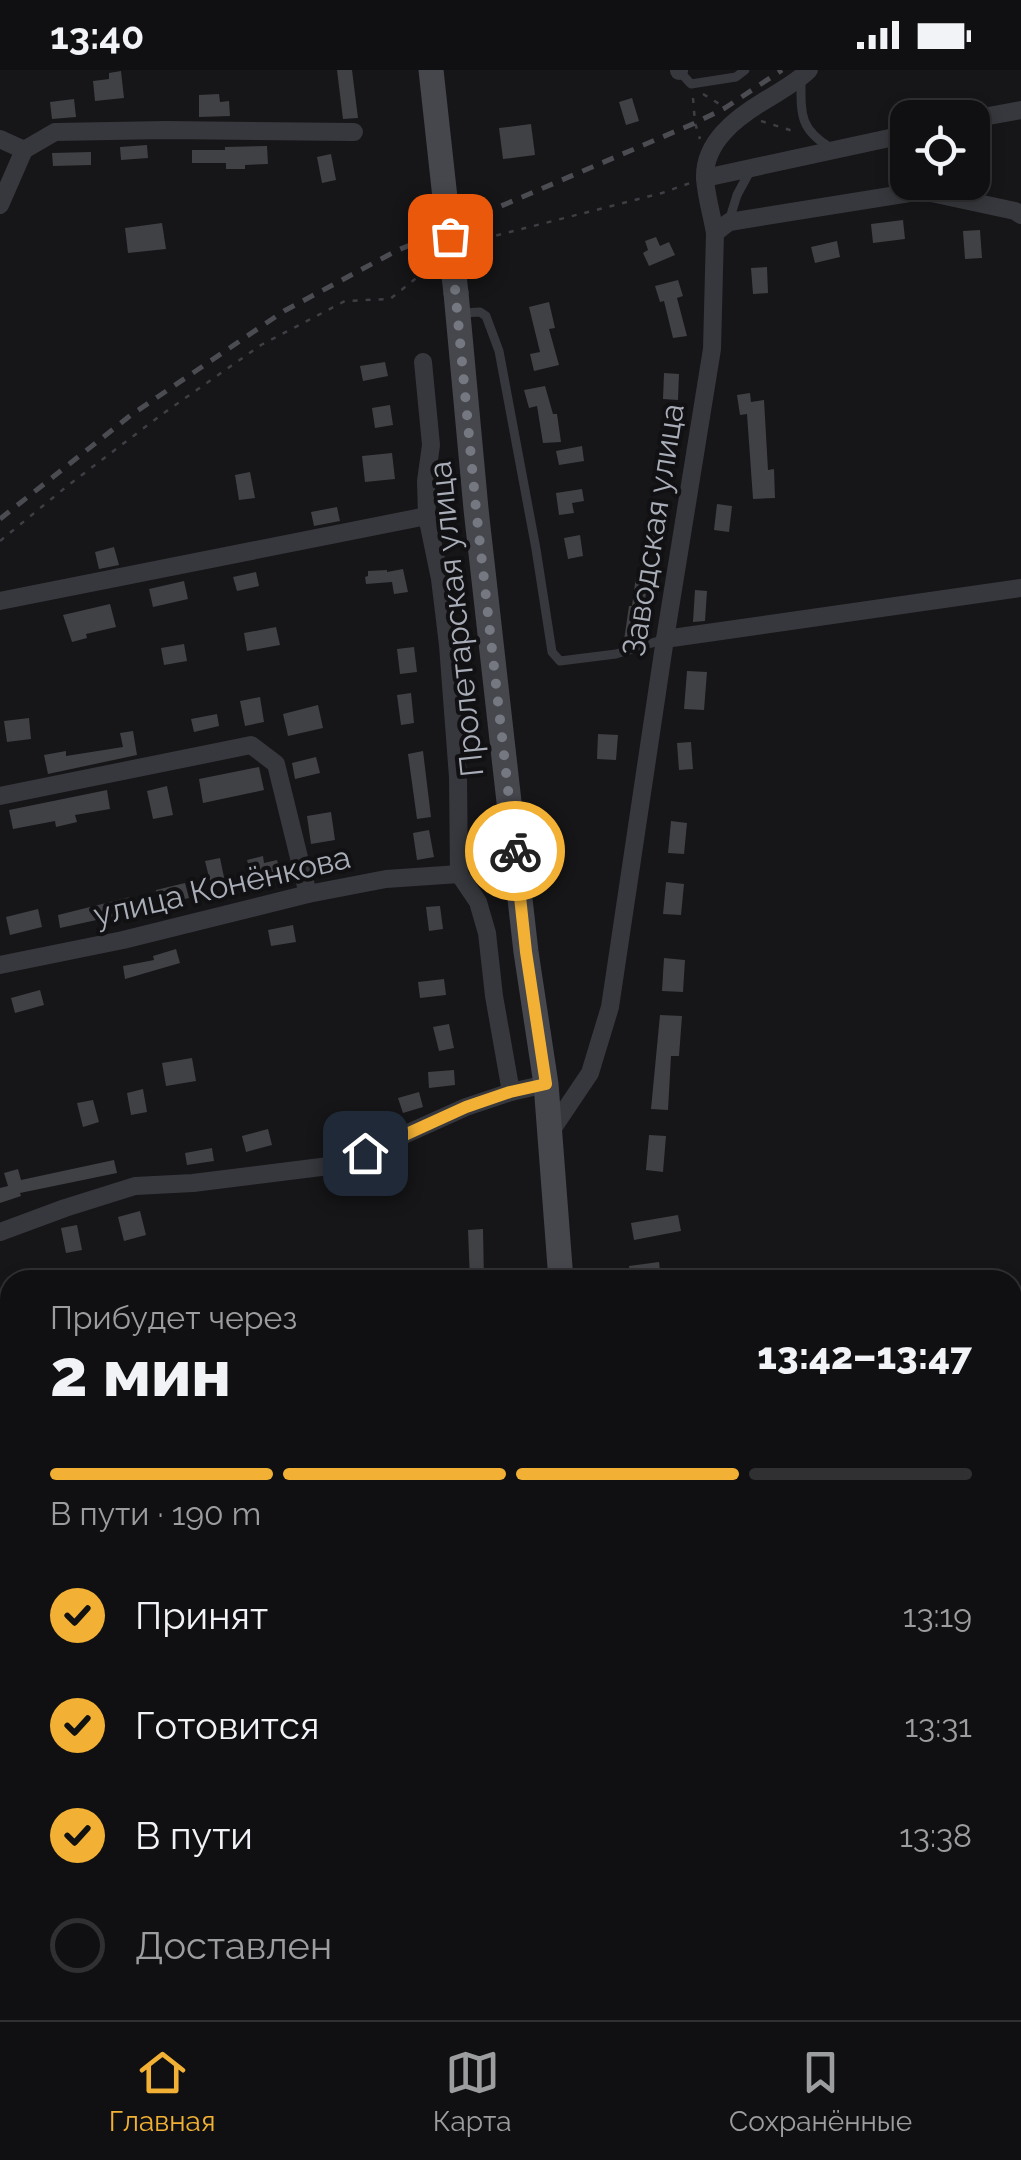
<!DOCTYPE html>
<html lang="ru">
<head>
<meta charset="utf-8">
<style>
	body { margin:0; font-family:Raleway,sans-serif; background:#1e1e20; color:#f1f3f6; height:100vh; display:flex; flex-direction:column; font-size:38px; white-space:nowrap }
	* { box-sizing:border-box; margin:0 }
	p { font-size:32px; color:#9c9d9f }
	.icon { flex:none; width:55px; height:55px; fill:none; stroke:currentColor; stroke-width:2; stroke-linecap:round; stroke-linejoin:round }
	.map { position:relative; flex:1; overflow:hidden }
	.details { position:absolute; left:0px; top:1200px; width:1022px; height:750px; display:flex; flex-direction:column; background:#101012; border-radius:30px 30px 0 0; box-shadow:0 5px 15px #0003,0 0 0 2px #303032 }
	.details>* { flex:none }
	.fabs { position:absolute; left:890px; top:30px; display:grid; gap:20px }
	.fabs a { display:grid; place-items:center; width:100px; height:100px; border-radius:20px; background:#101012; box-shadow:0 5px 15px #0003,0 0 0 2px #303032; font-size:50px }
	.pin { position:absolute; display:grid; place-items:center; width:85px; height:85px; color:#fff; margin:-42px; border-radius:20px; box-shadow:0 5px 15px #0006 }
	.courier { position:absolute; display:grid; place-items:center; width:100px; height:100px; margin:-50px; border:8px solid #f2b134; border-radius:50%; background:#fff; color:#222; box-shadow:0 2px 12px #0007 }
	.head em { font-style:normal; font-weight:800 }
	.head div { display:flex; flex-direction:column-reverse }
	.head { display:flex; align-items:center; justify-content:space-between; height:170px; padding:0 50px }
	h1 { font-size:65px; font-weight:800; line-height:75px }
	.bar { display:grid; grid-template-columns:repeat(4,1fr); gap:15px 10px; align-content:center; height:120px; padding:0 50px }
	.bar i { height:12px; border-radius:8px; background:#303032 }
	.bar .on { background:#f2b134 }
	.bar p { grid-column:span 4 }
	ol { padding:0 50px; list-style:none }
	li { display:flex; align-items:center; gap:30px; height:110px }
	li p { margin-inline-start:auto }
	li .icon { padding:10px; border-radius:50%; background:#f2b134; color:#111; stroke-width:4 }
	li:last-child { color:#9c9d9f }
	li i { width:55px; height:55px; border:5px solid #303032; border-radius:50% }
	.status { display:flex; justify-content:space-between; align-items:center; height:70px; padding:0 50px; background:#101012; direction:ltr }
	.status svg { height:28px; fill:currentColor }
	.tabs { display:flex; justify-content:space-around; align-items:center; height:140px; border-top:2px solid #303032; background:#101012; font-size:28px; color:#9c9d9f }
	.tabs a { display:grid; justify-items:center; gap:5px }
	.tabs .on { color:#f2b134 }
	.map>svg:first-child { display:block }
</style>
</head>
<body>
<div class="status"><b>13:40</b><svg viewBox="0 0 49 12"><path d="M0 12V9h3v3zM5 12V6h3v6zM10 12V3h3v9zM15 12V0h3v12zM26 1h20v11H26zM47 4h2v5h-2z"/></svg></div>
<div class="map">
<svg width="1021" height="1950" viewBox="0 0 1021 1950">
	<rect width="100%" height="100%" fill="#161618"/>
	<g fill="#404145">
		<polygon points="337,0 352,0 358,48 343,49"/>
		<polygon points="121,1 124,28 95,31 93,11 109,9 109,3"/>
		<polygon points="219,24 220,32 229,31 230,46 199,47 199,25"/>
		<polygon points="632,28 639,51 626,55 619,32"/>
		<polygon points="74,29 76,47 52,49 50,32"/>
		<polygon points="531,54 535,85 503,89 499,58"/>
		<polygon points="147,75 148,88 121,90 120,77"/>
		<polygon points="267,76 268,94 245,95 245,99 226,99 226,93 192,93 192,80 225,80 225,77"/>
		<polygon points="91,82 91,95 53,96 52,83"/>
		<polygon points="331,84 336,110 322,113 317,87"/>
		<polygon points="903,150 905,169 873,173 871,154"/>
		<polygon points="162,153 166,179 128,183 125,158"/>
		<polygon points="980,160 982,188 965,189 963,161"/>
		<polygon points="656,167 660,176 669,172 675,185 649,196 643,183 648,180 645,171"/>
		<polygon points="837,171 840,187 815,193 811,177"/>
		<polygon points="767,197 768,223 753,224 751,198"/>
		<polygon points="678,210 683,226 677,228 687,266 673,268 664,231 660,232 655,216"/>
		<polygon points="549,232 555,258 549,259 559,295 534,301 530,284 540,282 529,237"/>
		<polygon points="385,292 388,306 363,311 360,296"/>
		<polygon points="664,303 679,304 678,330 663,329"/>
		<polygon points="545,316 553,344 557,344 561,372 543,373 537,336 529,338 524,320"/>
		<polygon points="750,323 751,332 764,330 768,400 774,399 775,428 753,429 747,344 740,345 737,325"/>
		<polygon points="390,335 393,355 375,358 372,338"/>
		<polygon points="582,376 584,391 559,395 556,381"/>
		<polygon points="392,383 395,409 365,412 362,386"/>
		<polygon points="250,402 255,428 239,430 235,405"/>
		<polygon points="582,419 584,431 572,433 574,443 559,445 556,423"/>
		<polygon points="717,434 732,436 729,462 714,460"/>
		<polygon points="337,437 340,451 314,456 311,442"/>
		<polygon points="650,441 662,443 658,476 646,474"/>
		<polygon points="580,465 583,486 568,489 564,468"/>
		<polygon points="114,477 119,495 99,499 95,482"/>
		<polygon points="403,499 408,522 394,524 392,512 366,514 365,507 368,506 368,501 387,500 387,502"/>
		<polygon points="256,502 259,516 237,521 233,507"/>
		<polygon points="636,506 648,508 644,538 648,538 646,557 651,557 650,565 632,570 624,570 629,536 632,536"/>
		<polygon points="184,511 188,529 153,537 149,519"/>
		<polygon points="695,520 707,521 705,551 693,552"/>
		<polygon points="110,534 116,557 86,564 87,568 72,572 63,545"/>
		<polygon points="276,557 280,575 247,581 244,563"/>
		<polygon points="184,574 187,591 164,595 161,578"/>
		<polygon points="414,577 417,602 400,604 397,579"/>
		<polygon points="687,601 707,602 704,640 684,639"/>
		<polygon points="411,623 414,653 401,655 397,625"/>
		<polygon points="260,627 264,652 245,656 240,631"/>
		<polygon points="318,635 323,658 288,666 283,644"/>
		<polygon points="217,644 219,656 194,662 191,649"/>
		<polygon points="29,648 31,669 7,672 4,651"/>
		<polygon points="133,661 137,685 48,704 44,685 66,681 66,686 123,677 120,663"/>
		<polygon points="598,664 618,665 616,690 597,689"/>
		<polygon points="691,672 693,699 679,700 677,673"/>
		<polygon points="423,681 431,747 417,749 408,684"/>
		<polygon points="316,687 320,703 295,709 292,693"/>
		<polygon points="259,697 264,720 203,733 199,709"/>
		<polygon points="167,716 173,745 153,749 147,721"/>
		<polygon points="107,720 110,739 75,745 77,752 56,757 55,751 13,759 9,740"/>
		<polygon points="331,742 335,770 311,774 307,746"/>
		<polygon points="671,751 687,753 684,784 668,783"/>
		<polygon points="429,760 434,787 417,790 413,763"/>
		<polygon points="263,786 264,793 277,790 281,805 253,812 247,790"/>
		<polygon points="220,788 225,812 211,815 205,791"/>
		<polygon points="666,812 684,814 681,845 663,844"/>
		<polygon points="185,813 189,828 159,835 156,820"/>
		<polygon points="130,827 133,842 60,858 58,845"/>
		<polygon points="440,836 443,859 429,861 426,837"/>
		<polygon points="38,839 42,857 10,865 6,847"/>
		<polygon points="293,855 296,872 271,876 268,860"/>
		<polygon points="176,879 180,893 125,909 123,896 154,890 153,886"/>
		<polygon points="664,888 685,890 683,922 662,921"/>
		<polygon points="444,909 446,925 420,928 418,912"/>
		<polygon points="40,920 44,935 15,943 11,928"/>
		<polygon points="660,945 682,946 679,986 671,986 668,1040 651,1039"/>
		<polygon points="449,954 454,978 439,981 433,957"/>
		<polygon points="192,988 196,1011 166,1016 162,993"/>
		<polygon points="454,1000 455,1015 429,1018 428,1002"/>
		<polygon points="143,1019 147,1042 131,1045 127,1023"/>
		<polygon points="419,1022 423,1037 403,1043 398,1028"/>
		<polygon points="93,1030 99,1052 83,1057 77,1033"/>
		<polygon points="268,1059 272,1075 246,1082 242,1066"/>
		<polygon points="649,1065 666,1066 663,1102 646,1100"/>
		<polygon points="212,1078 214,1091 187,1095 185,1083"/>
		<polygon points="114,1090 117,1103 20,1123 21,1126 0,1133 0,1118 8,1116 4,1103 18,1099 21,1110"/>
		<polygon points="140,1141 146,1165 124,1171 118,1147"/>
		<polygon points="678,1145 681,1161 634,1170 631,1153"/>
		<polygon points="77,1155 82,1180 66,1183 61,1158"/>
		<polygon points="483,1159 484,1210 470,1210 468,1160"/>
		<polygon points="659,1192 661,1209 631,1210 629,1196"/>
	</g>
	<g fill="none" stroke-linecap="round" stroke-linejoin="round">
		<g stroke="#3d3f44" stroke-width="2.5" stroke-dasharray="5 8" stroke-linecap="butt">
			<polyline points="703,24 726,38"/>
			<polyline points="693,28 695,53 700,69"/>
			<polyline points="761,51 796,62"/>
			<polyline points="471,172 662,123 690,113"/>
			<polyline points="0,471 66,417 161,345 261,275 345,231 390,229 434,194"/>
		</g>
		<g stroke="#37383d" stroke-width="9">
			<polyline points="679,1 691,14 736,7 745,0"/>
			<path d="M 801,9 C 801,44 799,59 831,78"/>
			<polyline points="729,151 737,125 750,101"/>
			<polyline points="463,243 480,242 486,246 499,281 536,479 552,582 560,591 616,584 665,569"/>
		</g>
		<g stroke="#37383d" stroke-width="18">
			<polyline points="679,0 679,1"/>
			<polyline points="972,49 1021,40"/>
			<polyline points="0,69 24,80 55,62 165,60 354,62"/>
			<polyline points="705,108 908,64"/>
			<polyline points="0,135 24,80"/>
			<path d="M 715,163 C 712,145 706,126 705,108 C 704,72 736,48 764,31 C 780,21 796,13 809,0"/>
			<polyline points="423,292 431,375 426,411 427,446 440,509 448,575 458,707 459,804 478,832 487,863 494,926 511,1022"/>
			<polyline points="0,531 427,446"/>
			<polyline points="665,569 1021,518"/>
			<polyline points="0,726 251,675 276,694 308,824"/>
			<polyline points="0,895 123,870 308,824 386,809 459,804"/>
			<polyline points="549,1064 590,1003 610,937 665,569 712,279 715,163 729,152 922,121 1015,141 1021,145"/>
			<polyline points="0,1162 65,1138 135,1116 193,1113 337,1095 466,1037 511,1022 546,1014"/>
			<polyline points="0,1391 10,1389"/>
			<polyline points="0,1773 10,1796"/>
			<polyline points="0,1881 10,1877"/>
			<polyline points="219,1950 241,1940"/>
		</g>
		<g stroke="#45474d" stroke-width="25">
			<polyline points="431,0 446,137"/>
			<polyline points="456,223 476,439 501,661 526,882 546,1014 561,1210"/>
			<polyline points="522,1950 523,1940"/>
		</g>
		<polyline stroke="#4a4c52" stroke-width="5" stroke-dasharray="12 10" stroke-linecap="butt" points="0,449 131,345 284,241 396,181 695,53 725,38 782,0"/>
		<polyline stroke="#45474d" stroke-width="25" points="446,137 456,223"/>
	</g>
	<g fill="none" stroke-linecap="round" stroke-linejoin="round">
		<polyline stroke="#757880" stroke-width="10" stroke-dasharray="0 18" points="450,166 476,439 515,781"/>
		<polyline stroke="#f2b134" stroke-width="12" points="365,1083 466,1037 510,1022 546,1014 526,882 515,781"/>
	</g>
	<g text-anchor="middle" stroke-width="8" stroke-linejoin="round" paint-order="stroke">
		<g font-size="32" fill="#a8adb8" stroke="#111113">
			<text transform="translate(653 460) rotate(-81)" y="11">Заводская улица</text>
			<text transform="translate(456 549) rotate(-96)" y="11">Пролетарская улица</text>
			<text transform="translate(222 816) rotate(-13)" y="11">улица Конёнкова</text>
		</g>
	</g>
</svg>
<div class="fabs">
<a><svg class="icon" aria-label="locate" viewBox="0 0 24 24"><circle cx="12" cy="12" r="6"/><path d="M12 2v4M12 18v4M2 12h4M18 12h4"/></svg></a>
</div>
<div class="pin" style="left:450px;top:166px;background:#ea580c"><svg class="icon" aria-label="bag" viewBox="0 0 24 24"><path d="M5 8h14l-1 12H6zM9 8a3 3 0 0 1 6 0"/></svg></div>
<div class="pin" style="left:365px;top:1083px;background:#1f2937"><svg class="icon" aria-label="home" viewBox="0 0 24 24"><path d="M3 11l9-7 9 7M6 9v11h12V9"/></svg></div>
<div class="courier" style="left:515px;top:781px"><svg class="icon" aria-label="bike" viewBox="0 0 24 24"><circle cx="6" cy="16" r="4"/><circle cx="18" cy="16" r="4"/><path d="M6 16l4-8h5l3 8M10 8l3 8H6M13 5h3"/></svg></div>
<section class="details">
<div class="head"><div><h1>2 мин</h1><p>Прибудет через</p></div><em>13:42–13:47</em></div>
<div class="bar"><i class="on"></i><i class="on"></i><i class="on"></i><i></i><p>В пути · 190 m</p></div>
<ol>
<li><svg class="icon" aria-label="check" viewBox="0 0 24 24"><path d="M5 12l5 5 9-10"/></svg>Принят<p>13:19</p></li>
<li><svg class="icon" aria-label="check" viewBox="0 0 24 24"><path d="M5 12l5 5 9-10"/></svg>Готовится<p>13:31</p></li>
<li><svg class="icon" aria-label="check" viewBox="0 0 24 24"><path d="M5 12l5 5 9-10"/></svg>В пути<p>13:38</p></li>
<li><i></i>Доставлен</li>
</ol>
</section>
</div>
<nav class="tabs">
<a class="on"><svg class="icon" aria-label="home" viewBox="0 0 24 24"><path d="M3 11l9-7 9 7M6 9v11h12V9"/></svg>Главная</a>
<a><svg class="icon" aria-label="map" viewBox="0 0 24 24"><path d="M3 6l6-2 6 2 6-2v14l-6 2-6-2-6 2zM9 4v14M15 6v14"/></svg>Карта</a>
<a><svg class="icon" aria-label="saved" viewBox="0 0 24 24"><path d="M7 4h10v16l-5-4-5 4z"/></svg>Сохранённые</a>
</nav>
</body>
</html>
